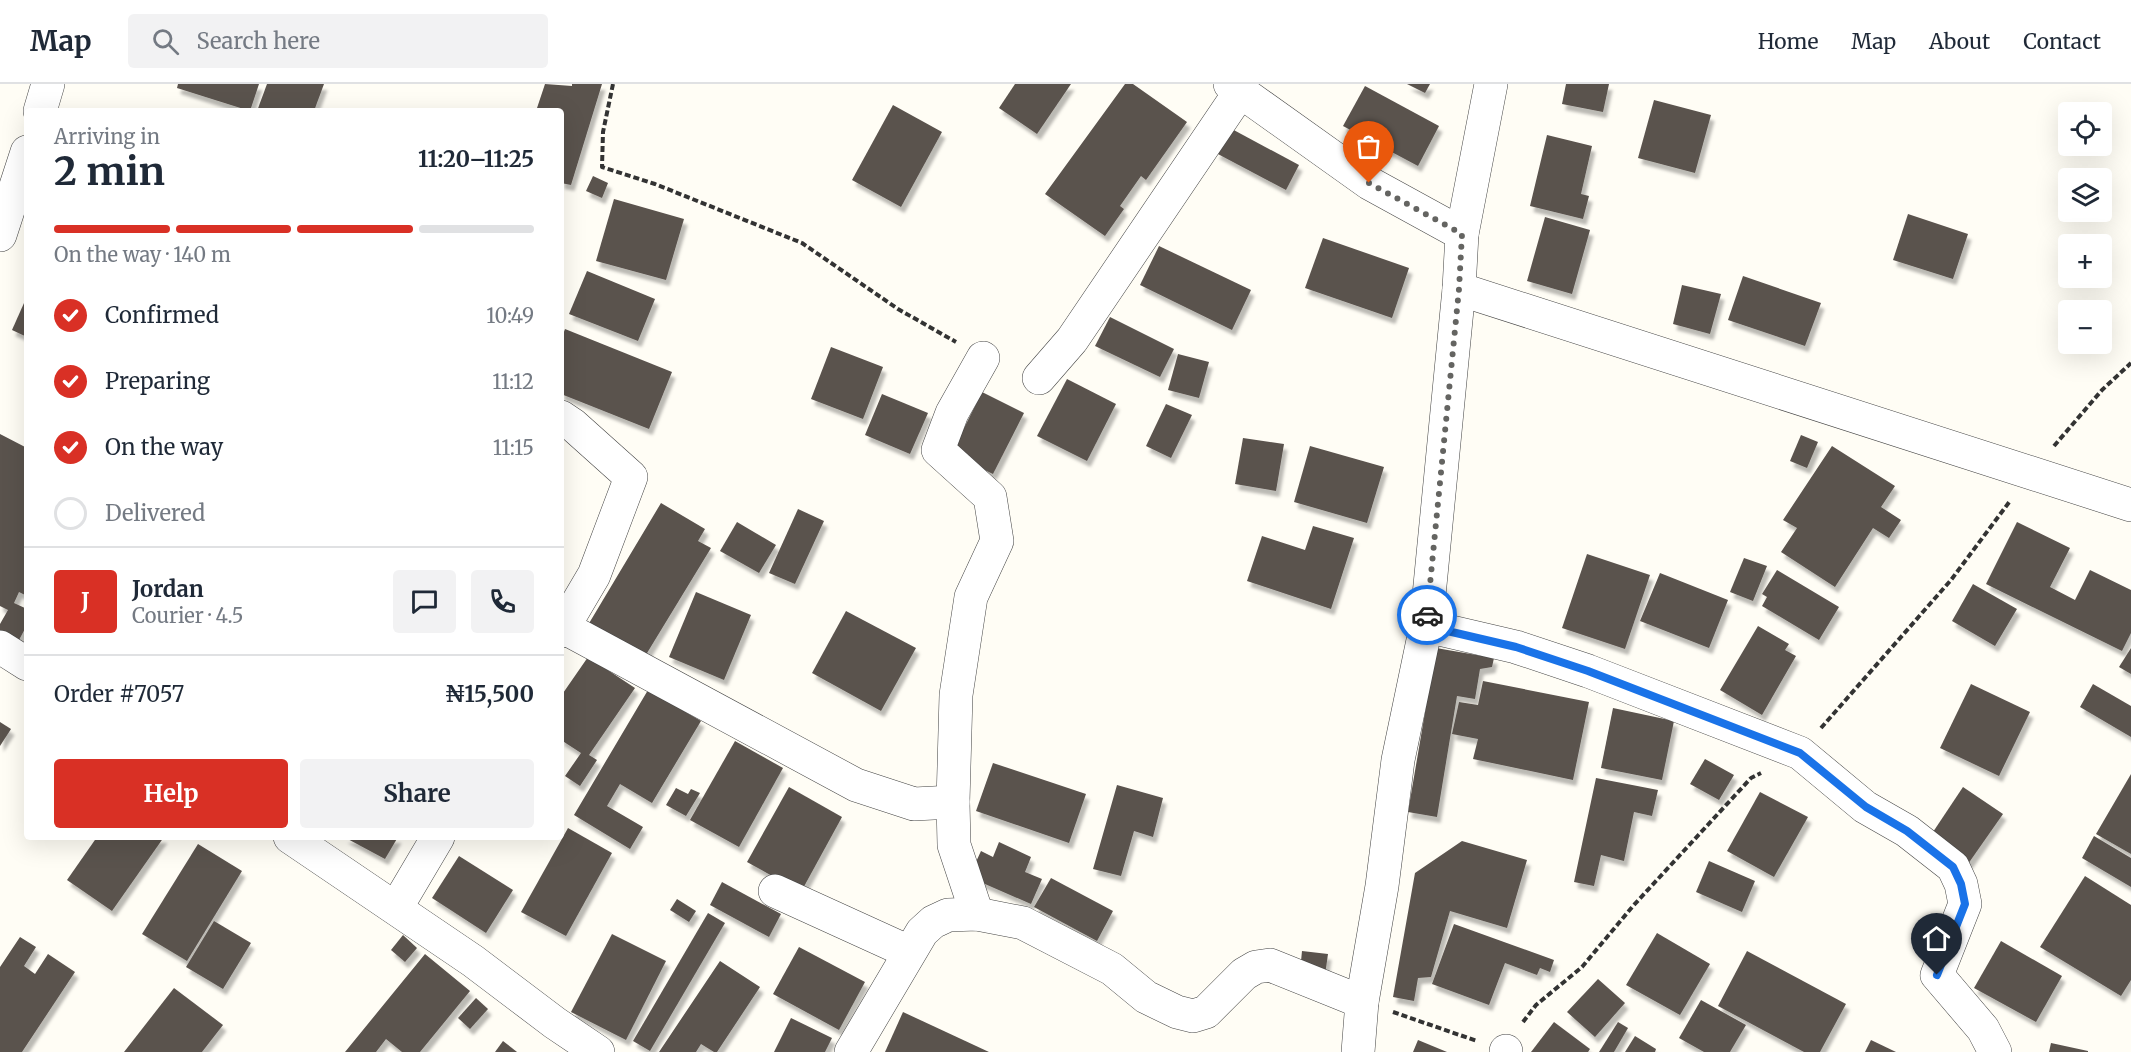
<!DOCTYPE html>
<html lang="en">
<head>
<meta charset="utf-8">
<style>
	body { margin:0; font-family:Merriweather,serif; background:#f2f2f3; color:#1f2937; height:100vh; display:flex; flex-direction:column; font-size:22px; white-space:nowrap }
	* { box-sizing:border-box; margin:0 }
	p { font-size:20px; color:#747a83 }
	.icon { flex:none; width:33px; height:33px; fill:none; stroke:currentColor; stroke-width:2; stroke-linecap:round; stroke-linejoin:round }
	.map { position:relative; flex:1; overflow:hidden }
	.panel { position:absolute; left:24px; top:24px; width:540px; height:732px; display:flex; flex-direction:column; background:#fff; border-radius:6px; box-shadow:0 6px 24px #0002 }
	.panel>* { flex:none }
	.buttons { position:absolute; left:2058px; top:18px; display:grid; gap:12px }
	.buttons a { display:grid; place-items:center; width:54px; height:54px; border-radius:6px; background:#fff; box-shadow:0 6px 24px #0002; font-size:30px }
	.pin { position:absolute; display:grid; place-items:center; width:51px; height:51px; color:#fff; margin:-62px -26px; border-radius:50% 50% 50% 0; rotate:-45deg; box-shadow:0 0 6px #0007 }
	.pin .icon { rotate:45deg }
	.courier { position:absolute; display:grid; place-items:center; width:60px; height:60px; margin:-30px; border:4px solid #1a73e8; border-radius:50%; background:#fff; color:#222; box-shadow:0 2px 8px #0007 }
	.headline em { font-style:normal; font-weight:700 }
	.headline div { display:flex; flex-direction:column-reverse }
	.headline { display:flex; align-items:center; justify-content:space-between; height:102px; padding:0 30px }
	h1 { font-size:39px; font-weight:700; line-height:45px }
	.bar { display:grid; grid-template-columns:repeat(4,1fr); gap:9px 6px; align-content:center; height:72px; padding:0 30px }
	.bar i { height:8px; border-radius:4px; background:#e0e1e3 }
	.bar .on { background:#d93025 }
	.bar p { grid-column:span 4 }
	.line { display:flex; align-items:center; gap:15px; padding:0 30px; border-top:2px solid #e0e1e3 }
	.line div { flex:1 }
	.round { display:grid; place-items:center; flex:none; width:63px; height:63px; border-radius:6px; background:#f2f2f3 }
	ol { padding:0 30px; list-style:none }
	li { display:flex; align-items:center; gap:18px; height:66px }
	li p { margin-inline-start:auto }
	li .icon { padding:6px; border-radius:50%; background:#d93025; color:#fff; stroke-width:4 }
	li:last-child { color:#747a83 }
	li i { width:33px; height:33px; border:3px solid #e0e1e3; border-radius:50% }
	.primary-button { display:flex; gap:12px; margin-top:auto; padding:12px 30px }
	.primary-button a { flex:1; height:69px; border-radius:6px; background:#d93025; color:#fff; font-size:24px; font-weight:700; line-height:69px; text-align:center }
	.primary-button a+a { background:#f2f2f3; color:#1f2937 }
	header { display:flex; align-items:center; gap:36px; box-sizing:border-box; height:84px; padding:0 30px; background:#fff; border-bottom:2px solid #e0e1e3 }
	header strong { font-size:28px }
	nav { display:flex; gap:33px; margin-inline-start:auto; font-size:21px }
	.search { width:420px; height:54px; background:#f2f2f3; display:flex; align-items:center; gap:15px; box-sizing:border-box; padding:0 21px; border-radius:6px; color:#747a83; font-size:22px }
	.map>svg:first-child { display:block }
</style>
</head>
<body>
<header>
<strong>Map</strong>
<div class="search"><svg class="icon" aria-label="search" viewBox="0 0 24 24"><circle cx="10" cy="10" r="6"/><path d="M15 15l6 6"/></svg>Search here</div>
<nav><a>Home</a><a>Map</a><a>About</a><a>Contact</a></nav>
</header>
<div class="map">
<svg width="2131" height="968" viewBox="0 0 2131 968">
	<defs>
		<filter id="shadow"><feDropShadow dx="3.5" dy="6" stdDeviation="1.5" flood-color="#0004"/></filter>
	</defs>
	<rect width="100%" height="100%" fill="#fffdf5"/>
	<g fill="#5a524d" filter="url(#shadow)">
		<polygon points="178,0 259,0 250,27 177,4"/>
		<polygon points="267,0 324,0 314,27 257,27"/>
		<polygon points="545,0 572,2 572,0 602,0 571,101 561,99 561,27 536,27"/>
		<polygon points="1015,0 1071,0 1037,50 999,24"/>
		<polygon points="1125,0 1133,0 1187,38 1146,96 1141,92 1120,122 1124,125 1105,152 1045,110"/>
		<polygon points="1407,0 1430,0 1425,9"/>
		<polygon points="1566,0 1609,0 1603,28 1562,20"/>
		<polygon points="1365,2 1439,42 1418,82 1343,42"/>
		<polygon points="1654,16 1711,31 1695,89 1638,74"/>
		<polygon points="893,21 942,48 901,123 852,96"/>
		<polygon points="1230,44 1299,81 1286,106 1216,69"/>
		<polygon points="1547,51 1592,62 1581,110 1589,112 1583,135 1530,122"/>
		<polygon points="593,92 608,99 602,114 586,107"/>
		<polygon points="614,115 684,135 666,196 596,177"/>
		<polygon points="1908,130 1968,150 1953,195 1893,176"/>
		<polygon points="1545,133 1590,146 1572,210 1527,197"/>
		<polygon points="1323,154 1409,184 1392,234 1305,204"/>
		<polygon points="1159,162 1251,206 1232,246 1140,201"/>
		<polygon points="587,187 655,215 638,257 569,230"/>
		<polygon points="1743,192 1821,219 1805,262 1728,236"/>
		<polygon points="1682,201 1721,210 1710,250 1673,240"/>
		<polygon points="24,219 27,220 27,253 12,246"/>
		<polygon points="1110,233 1174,265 1160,293 1095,262"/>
		<polygon points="565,245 672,288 649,345 561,310 561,256"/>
		<polygon points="831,263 883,283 863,335 811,315"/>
		<polygon points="1178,270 1209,278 1199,314 1168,306"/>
		<polygon points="1067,295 1116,320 1087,377 1037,352"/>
		<polygon points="982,308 1024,329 993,390 951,370"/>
		<polygon points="882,310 928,329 910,370 865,351"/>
		<polygon points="1166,320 1192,331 1171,374 1146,362"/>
		<polygon points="0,350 27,364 27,416 24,423 27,425 27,512 19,508 14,519 27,525 27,541 19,556 0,547 0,540 8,526 0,522"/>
		<polygon points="1801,351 1818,358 1807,384 1790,377"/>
		<polygon points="1243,354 1284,360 1276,407 1235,400"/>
		<polygon points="1310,362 1384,383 1367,439 1294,418"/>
		<polygon points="1832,362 1895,402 1881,423 1901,436 1889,454 1873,444 1835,503 1781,468 1797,444 1783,436"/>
		<polygon points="661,419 705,445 698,457 711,464 644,574 588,541"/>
		<polygon points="798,425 824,437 795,500 769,489"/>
		<polygon points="737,438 776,461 759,489 720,467"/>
		<polygon points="2017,438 2070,464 2050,503 2075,516 2090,486 2131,506 2131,549 2122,567 1986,500"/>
		<polygon points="1313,442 1354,454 1331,525 1247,497 1262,452 1305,466"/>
		<polygon points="1587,470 1650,491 1625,565 1562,544"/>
		<polygon points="1744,474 1767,482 1753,517 1730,508"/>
		<polygon points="1777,486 1839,523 1819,556 1762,522 1767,513 1762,510"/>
		<polygon points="1660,489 1728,516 1709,564 1640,537"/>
		<polygon points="1973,500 2017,525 1995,562 1952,537"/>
		<polygon points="696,508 751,531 724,596 669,573"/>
		<polygon points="846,527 916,564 881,627 812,589"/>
		<polygon points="1758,542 1789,560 1785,566 1796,572 1762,631 1720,606"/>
		<polygon points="1436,564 1494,574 1492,583 1480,585 1475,615 1457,612 1437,733 1408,728"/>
		<polygon points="2131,564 2131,590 2119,583"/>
		<polygon points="588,573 635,604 589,671 597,676 580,702 565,692 581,669 561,656 561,612"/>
		<polygon points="1483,597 1589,618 1573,696 1473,675 1478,655 1452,650 1459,618 1478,621"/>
		<polygon points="1971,600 2030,628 1999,692 1940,664"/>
		<polygon points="2093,600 2131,622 2131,653 2080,623"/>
		<polygon points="648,606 701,637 652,719 620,700 607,722 643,743 630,765 574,731"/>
		<polygon points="1613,624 1674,637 1662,696 1601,684"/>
		<polygon points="0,638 11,645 0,662"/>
		<polygon points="735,657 783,684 739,763 690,736"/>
		<polygon points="1705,675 1734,691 1719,716 1690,700"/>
		<polygon points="993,679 1086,710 1069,759 976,727"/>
		<polygon points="2131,690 2131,770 2096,750"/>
		<polygon points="1596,694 1658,706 1652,732 1634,728 1624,777 1601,771 1594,802 1574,798"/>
		<polygon points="1117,701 1163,714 1153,753 1134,747 1121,792 1093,785"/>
		<polygon points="789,703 842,733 801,808 747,778"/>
		<polygon points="1963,703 2003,730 1968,780 1929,754"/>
		<polygon points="676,704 688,710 691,705 700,709 686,732 666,721"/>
		<polygon points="1760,708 1808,733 1774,793 1727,767"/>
		<polygon points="568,744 612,769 566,852 521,828"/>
		<polygon points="2094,752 2131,774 2131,803 2082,774"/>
		<polygon points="97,753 164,753 112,827 67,796"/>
		<polygon points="344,753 398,753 385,775"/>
		<polygon points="1462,757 1527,776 1507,844 1450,827 1431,893 1418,894 1414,917 1393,913 1415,789"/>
		<polygon points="999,758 1031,773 1025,788 1042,795 1031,820 969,793 981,767 993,773"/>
		<polygon points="198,760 242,787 187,877 142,850"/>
		<polygon points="459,772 513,806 486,849 432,814"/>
		<polygon points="1709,777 1755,797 1742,828 1696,808"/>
		<polygon points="2085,792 2131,821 2131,896 2121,912 2040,863"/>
		<polygon points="1051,794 1113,827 1097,857 1034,823"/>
		<polygon points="722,798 781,830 769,853 710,821"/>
		<polygon points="677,815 696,827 689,838 670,826"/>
		<polygon points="708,829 725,839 650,967 633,957"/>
		<polygon points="214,837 251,859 223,905 186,883"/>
		<polygon points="1454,840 1554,876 1550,888 1540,884 1537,891 1505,879 1489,921 1432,900"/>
		<polygon points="1657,849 1710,880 1680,931 1626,901"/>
		<polygon points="612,850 666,877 626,956 571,928"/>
		<polygon points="403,851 417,864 405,878 391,866"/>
		<polygon points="20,853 36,863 24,882 35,890 48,870 75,888 22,968 0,968 0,883"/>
		<polygon points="2001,857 2062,892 2036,938 1974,904"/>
		<polygon points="799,863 865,898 839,946 773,910"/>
		<polygon points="1302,867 1328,870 1325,891 1300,888"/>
		<polygon points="1747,867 1846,920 1820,968 1804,968 1718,922"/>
		<polygon points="425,870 470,907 420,968 402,968 386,955 376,968 345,968"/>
		<polygon points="720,877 760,903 717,968 714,968 701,960 696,968 659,968"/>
		<polygon points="1598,895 1625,919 1595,953 1567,928"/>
		<polygon points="174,904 223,941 202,968 124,968"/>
		<polygon points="476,914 488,925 470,945 458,934"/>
		<polygon points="1701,916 1746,941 1730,968 1704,968 1679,954"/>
		<polygon points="903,928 989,968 885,968"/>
		<polygon points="791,934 832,954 825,968 774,968"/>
		<polygon points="1554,938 1590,965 1588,968 1531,968"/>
		<polygon points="1618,938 1628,944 1614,968 1599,968"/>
		<polygon points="1635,952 1656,965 1655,968 1625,968"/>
		<polygon points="1418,956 1447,968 1413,968"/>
		<polygon points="1871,956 1896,968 1865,968"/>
		<polygon points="503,957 517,968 495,968"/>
		<polygon points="2051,959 2088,967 2088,968 2049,968"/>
	</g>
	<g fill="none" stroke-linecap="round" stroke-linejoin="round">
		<g stroke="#444" stroke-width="34">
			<g id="minor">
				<polyline points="1230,0 1369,99 1462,150"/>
				<polyline points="40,27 48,0"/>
				<polyline points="0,151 27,68"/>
				<polyline points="1459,205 2131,421"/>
				<polyline points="1039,294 1072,256 1240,8"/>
				<polyline points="561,333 573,341 631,393 594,491 561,547"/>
				<polyline points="1426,542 1516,563 1588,587 1800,669 1865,723 1907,747 1953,783 1961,800 1965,820 1937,891 1983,945 1995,968"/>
				<polyline points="563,543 856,701 914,720 953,718"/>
				<polyline points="0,563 27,580"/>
				<polyline points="290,753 473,877 555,939 598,968"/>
				<polyline points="775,807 909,868"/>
				<polyline points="396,824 438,753"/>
				<polyline points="977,830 954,761 953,718 956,611 971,513 997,457 990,413 938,366 952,329 983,274"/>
				<polyline points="1506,967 1506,968"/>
				<polyline points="851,968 922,848 933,838 948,831 977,830 1023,839 1112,885 1146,913 1177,928 1193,932 1206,928 1244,890 1256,883 1270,881 1362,918"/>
				<polyline points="1358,968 1362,918 1382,802 1398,676 1426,542 1459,205 1462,150 1491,0"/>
			</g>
		</g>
		<g stroke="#333" stroke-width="4" stroke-dasharray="6 3" stroke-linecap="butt">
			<polyline points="613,0 603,48 602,83 655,100 802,159 898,225 956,258"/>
			<polyline points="2054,362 2102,306 2131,279"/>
			<polyline points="1821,644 1951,496 2010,417"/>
			<polyline points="1393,928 1477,957"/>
			<polyline points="1523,938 1536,921 1582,883 1633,822 1751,694 1761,689"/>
		</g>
		<use href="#minor" stroke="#fff" stroke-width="33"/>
	</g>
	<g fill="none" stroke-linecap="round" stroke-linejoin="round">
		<polyline stroke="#646461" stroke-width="6" stroke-dasharray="0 10.8" points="1369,99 1462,150 1459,205 1427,531"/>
		<polyline stroke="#1a73e8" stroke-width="8" points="1427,531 1426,542 1516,563 1588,587 1800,669 1866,723 1907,747 1953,783 1961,800 1965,820 1937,891"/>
	</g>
</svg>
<div class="buttons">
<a><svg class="icon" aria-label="locate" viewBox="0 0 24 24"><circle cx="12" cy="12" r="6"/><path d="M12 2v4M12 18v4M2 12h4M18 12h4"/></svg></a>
<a><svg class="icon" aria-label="layers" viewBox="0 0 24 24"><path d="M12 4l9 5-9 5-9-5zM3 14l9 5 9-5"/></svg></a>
<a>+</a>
<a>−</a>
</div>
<div class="pin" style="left:1369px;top:99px;background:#ea580c"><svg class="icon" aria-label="bag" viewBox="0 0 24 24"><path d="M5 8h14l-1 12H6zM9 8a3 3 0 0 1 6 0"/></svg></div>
<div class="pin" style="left:1937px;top:891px;background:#1f2937"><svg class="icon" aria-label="home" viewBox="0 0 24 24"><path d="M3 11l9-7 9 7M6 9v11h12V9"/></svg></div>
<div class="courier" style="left:1427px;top:531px"><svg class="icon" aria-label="car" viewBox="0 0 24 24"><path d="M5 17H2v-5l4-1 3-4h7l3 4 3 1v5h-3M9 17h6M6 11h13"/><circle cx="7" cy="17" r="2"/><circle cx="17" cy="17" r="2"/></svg></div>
<section class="panel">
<div class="headline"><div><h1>2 min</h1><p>Arriving in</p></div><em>11:20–11:25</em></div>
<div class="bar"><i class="on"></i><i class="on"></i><i class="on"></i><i></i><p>On the way · 140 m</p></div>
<ol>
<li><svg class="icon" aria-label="check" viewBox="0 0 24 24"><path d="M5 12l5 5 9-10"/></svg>Confirmed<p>10:49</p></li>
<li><svg class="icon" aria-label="check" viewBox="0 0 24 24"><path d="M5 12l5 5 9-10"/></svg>Preparing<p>11:12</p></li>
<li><svg class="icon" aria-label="check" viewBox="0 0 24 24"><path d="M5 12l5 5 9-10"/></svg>On the way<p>11:15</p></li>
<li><i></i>Delivered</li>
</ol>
<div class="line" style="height:108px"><b class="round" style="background:#d93025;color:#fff">J</b><div><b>Jordan</b><p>Courier · 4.5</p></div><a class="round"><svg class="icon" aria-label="chat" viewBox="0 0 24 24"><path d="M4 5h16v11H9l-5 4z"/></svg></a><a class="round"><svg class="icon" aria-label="phone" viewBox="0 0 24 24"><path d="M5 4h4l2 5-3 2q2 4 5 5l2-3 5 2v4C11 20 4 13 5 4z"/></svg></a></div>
<div class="line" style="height:78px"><div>Order #7057</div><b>₦15,500</b></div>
<div class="primary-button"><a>Help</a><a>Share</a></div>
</section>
</div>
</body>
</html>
